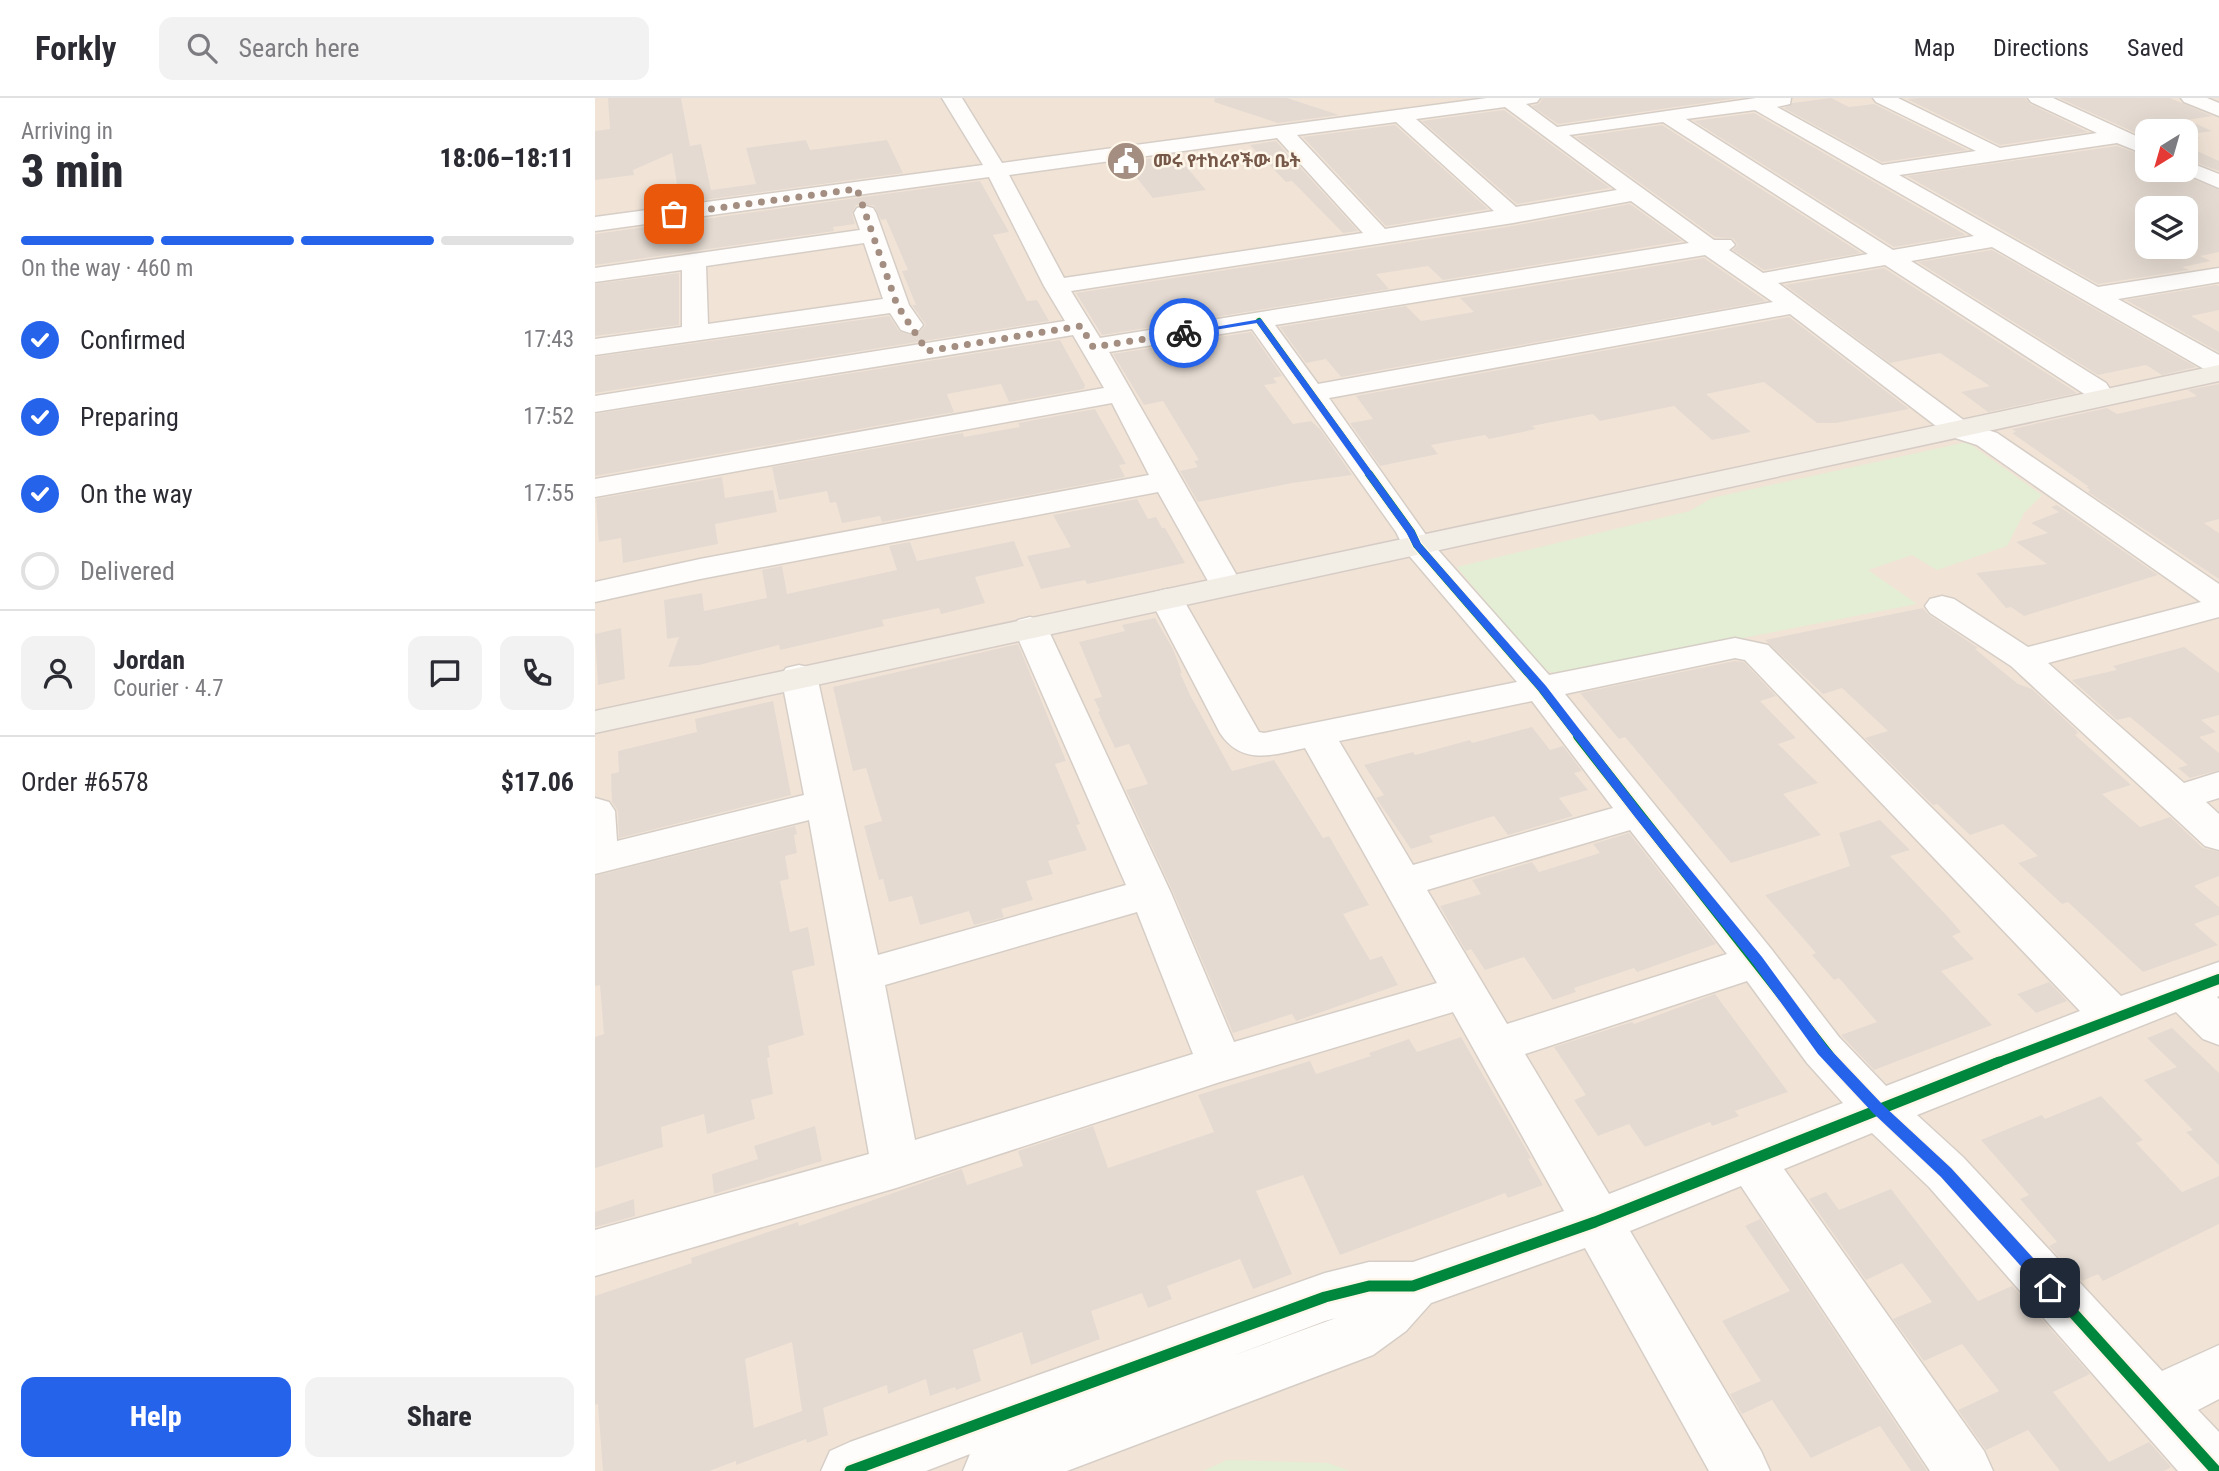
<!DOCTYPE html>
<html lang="en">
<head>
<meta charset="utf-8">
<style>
	body { margin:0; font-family:"Roboto Condensed","Noto Sans Ethiopic",sans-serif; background:#f2f2f3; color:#2b2b33; height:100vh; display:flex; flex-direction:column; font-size:26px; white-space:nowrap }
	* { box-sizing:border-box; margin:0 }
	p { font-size:23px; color:#7c7c81 }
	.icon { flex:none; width:38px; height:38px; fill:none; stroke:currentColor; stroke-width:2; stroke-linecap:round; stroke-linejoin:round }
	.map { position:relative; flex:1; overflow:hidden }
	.sheet { display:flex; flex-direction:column; background:#fff; width:595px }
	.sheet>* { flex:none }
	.needle { width:46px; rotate:217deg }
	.fabs { position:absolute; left:1540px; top:21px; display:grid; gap:14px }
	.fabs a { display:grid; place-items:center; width:63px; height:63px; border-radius:14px; background:#fff; box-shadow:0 7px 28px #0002; font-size:35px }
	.pin { position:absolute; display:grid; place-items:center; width:60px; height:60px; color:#fff; margin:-30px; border-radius:14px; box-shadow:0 4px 10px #0006 }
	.courier { position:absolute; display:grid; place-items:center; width:70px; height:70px; margin:-35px; border:5px solid #2563eb; border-radius:50%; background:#fff; color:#222; box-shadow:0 2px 9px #0007 }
	.headline em { font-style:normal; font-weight:800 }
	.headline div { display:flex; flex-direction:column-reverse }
	.headline { display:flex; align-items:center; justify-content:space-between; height:119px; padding:0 21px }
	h1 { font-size:46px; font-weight:800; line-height:52px }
	.bar { display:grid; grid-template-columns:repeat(4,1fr); gap:10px 7px; align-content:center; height:84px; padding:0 21px }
	.bar i { height:9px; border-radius:5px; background:#e1e1e2 }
	.bar .on { background:#2563eb }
	.bar p { grid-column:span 4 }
	.line { display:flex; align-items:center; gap:18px; padding:0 21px; border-top:2px solid #e1e1e2 }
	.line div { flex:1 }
	.round { display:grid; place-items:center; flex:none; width:74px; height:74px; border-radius:14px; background:#f2f2f3 }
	ol { padding:0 21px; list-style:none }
	li { display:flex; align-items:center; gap:21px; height:77px }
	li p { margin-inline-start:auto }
	li .icon { padding:7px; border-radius:50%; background:#2563eb; color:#fff; stroke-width:4 }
	li:last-child { color:#7c7c81 }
	li i { width:38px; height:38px; border:4px solid #e1e1e2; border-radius:50% }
	.primary-button { display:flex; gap:14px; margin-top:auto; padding:14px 21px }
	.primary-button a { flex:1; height:80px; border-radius:14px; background:#2563eb; color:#fff; font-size:28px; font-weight:800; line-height:80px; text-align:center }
	.primary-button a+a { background:#f2f2f3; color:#2b2b33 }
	header { display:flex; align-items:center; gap:42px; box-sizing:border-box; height:98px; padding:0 35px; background:#fff; border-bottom:2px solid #e1e1e2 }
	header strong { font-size:33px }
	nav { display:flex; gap:38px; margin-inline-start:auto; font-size:24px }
	.search { width:490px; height:63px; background:#f2f2f3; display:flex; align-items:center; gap:18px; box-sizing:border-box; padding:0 24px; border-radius:14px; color:#7c7c81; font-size:26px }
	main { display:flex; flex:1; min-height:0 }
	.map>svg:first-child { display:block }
</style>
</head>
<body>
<header>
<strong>Forkly</strong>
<div class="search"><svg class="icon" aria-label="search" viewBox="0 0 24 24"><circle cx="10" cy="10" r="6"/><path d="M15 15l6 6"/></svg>Search here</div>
<nav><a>Map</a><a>Directions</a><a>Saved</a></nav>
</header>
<main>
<section class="sheet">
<div class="headline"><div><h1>3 min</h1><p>Arriving in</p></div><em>18:06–18:11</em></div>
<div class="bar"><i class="on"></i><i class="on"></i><i class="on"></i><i></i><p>On the way · 460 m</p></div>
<ol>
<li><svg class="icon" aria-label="check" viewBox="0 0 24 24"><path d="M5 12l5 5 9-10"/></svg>Confirmed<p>17:43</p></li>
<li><svg class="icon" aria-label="check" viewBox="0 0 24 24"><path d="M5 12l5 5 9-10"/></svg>Preparing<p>17:52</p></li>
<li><svg class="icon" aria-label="check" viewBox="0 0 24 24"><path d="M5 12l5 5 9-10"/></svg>On the way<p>17:55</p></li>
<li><i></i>Delivered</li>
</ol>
<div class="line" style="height:126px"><a class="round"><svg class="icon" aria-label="person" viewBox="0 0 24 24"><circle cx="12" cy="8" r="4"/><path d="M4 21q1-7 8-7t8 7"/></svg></a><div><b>Jordan</b><p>Courier · 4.7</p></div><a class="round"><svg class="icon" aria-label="chat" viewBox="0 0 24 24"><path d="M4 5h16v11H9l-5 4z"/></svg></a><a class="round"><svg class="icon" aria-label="phone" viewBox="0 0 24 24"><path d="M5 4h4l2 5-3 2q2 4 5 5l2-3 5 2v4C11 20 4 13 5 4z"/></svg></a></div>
<div class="line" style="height:91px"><div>Order #6578</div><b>$17.06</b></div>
<div class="primary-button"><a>Help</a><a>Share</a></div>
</section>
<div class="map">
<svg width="1624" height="1373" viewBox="0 0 1624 1373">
	<rect width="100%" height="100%" fill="#f7f1ea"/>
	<path fill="#f1e4d7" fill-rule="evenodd" d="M 0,0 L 1624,0 L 1624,1373 L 0,1373 ZM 1552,33 L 1591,33 L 1591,72 L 1552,72 ZM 1552,110 L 1591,110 L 1591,149 L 1552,149 Z"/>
	<g fill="#e3eed4">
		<polygon points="1372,344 1447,397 1429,415 1412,448 1342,472 1317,457 1273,472 1322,506 963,576 947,571 862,469 1095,413 1117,400"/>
		<polygon points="632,1362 733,1365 755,1373 608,1373"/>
	</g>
	<g fill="#e4dad1" fill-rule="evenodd">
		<polygon points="13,0 86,0 95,48 106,46 116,92 161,86 151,50 211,42 215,52 292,42 308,75 85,105 77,55 38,72 39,77 0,82 0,33 15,31"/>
		<polygon points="620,0 692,0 744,17 683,25 619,4"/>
		<polygon points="948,0 1143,0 963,26 937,8 944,6"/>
		<polygon points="1236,0 1254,9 1279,6 1372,52 1287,64 1189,10 1198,5"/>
		<polygon points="1323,0 1430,0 1435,6 1493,34 1405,47 1312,1"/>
		<polygon points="1464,0 1575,0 1617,18 1592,22 1617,33 1596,36 1605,40 1591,42 1591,33 1552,33 1552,40"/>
		<polygon points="909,12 1015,90 922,106 827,23"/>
		<polygon points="1159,15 1371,137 1299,149 1099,23"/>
		<polygon points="800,27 893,111 791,128 708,39"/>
		<polygon points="1067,27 1266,155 1169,172 1138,152 1143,147 1138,140 1120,139 981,39"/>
		<polygon points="681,43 763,133 748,135 697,83 691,84 655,47"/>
		<path d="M 1522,48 L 1552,59 L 1552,72 L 1582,72 L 1583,75 L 1624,92 L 1624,154 L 1605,158 L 1616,163 L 1587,169 L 1594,172 L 1503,186 L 1312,78 ZM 1552,110 L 1591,110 L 1591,149 L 1552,149 Z"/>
		<polygon points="1591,48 1624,63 1624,73 1591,61"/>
		<polygon points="581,57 611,92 558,100 529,64"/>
		<polygon points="385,83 414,134 398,137 432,203 442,202 454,223 0,295 0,259 294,218 304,233 314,237 325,234 331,227 317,207 321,207 307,173 313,172 291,121 286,122 279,107 261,107 257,116 260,126 238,129 239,133 0,167 0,136"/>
		<polygon points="1035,106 1087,143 848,182 833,168 781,176 794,191 507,237 481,195 918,128"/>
		<polygon points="1397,152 1601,269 1567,277 1551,267 1503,277 1323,164"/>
		<polygon points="1109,160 1171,203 746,279 731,261 711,265 685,229 811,208 826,223 879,214 865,200"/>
		<polygon points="1289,170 1482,295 1393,314 1366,294 1395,288 1345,255 1295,265 1190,187"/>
		<polygon points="84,175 84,227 0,238 0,186"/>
		<polygon points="1621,187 1624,188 1624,212 1596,218 1624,234 1624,254 1531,202"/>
		<polygon points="1194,219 1314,311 1241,325 1222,325 1169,284 1111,296 1156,334 1117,342 1079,308 1005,323 998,316 937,328 941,331 894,341 890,337 836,347 843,356 785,368 755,325 778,321 761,298"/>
		<polygon points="656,234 687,278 678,280 682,285 669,287 698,326 716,323 725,331 757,377 697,385 603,404 585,373 603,369 599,363 604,362 568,303 549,307 518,256"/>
		<polygon points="465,242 490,287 489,291 414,304 406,286 352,296 359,314 0,378 0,316"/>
		<polygon points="1624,286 1624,421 1609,425 1624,435 1624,481 1493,394 1495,392 1491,389 1494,389 1417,335 1421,334 1417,331 1512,310 1522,316 1602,298 1593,292"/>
		<polygon points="500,311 531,366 524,367 530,379 287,424 285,418 247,425 241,404 235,405 232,393 184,402 177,369 368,335 369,339 425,329 423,325"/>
		<polygon points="127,379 130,400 178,392 182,414 120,426 123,446 28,465 26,440 4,444 1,401"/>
		<polygon points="542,401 553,421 561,419 567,430 570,430 590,465 492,486 490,482 446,491 432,458 476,449 458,417"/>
		<polygon points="1462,407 1563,477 1429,518 1416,509 1411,510 1381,475 1452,466 1421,444 1453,435 1436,425 1464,414 1456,409"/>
		<polygon points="419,443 429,468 380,479 390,505 346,516 344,510 287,522 289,528 185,552 184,547 104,567 73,569 84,539 72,541 69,502 107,495 109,513 172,500 167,472 187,468 192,496 302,472 294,448 315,444 322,463"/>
		<polygon points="1328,510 1334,517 1383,550 1380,551 1423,586 1437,591 1481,632 1483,635 1480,637 1536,687 1507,696 1545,729 1575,719 1608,750 1624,754 1624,778 1599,788 1624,809 1624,817 1599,826 1623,847 1548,874 1473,804 1467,806 1423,765 1443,758 1408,726 1375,737 1342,706 1338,707 1270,640 1293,633 1247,590 1228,596 1170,542"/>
		<polygon points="560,520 578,551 587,575 585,575 595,597 637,673 679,662 728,740 734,738 774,807 748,816 775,862 787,858 803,887 701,923 697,916 638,935 578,794 531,692 553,686 534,646 520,650 503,614 505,613 499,601 507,599 484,544 530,533 527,527"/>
		<polygon points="26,530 30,581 3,587 0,536"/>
		<polygon points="423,546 471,663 460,666 485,726 481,727 492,752 453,763 458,776 431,783 438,802 406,811 409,819 379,827 374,813 325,827 317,798 294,804 288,781 284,782 269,728 287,723 271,670 258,673 238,589"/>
		<polygon points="1589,549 1624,575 1624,617 1606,622 1621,634 1604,639 1624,655 1624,672 1595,680 1583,670 1593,667 1535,619 1522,622 1477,582 1522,572 1518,568"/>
		<polygon points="1140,563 1149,564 1181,598 1165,603 1201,640 1183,646 1223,685 1188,696 1226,737 1136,765 1030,639 1024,641 985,595"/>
		<polygon points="178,603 196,697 24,740 23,713 17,704 16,676 24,674 23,653 102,634 100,621"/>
		<polygon points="937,629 955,652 968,648 987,673 979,675 993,692 964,700 978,718 913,737 899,718 834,738 838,744 816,751 781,700 789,697 769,667 818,654 820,657 875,642 877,645"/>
		<polygon points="1285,722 1315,752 1295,758 1354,820 1366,834 1357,838 1379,861 1346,873 1397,927 1279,972 1246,937 1282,924 1244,880 1239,882 1217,857 1221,855 1170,797 1255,768 1244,735"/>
		<polygon points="200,728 202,736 199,737 202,755 190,758 194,781 185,783 195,834 213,829 220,867 197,873 209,937 173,948 175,959 172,960 178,996 156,1002 160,1021 112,1036 109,1016 66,1029 68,1049 0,1070 0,939 9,936 5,887 0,888 0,778"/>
		<polygon points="1034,735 1121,846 1042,874 1039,870 979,890 981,894 958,902 929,859 890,872 876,851 871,853 845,808 886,796 877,782 937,764 944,774 1005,755 998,746"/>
		<polygon points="1454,884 1472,903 1441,915 1422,896"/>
		<polygon points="1120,896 1193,994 1140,1013 1144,1018 1117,1028 1115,1024 1050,1049 1034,1026 1003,1038 979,1002 991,997 959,949 1037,924 1039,926"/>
		<polygon points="1577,930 1624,975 1624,1067 1591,1034 1598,1032 1549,982 1582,969 1552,940"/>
		<path d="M 866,939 L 936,1060 L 933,1061 L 948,1087 L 913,1100 L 910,1095 L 745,1157 L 708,1077 L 661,1093 L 697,1176 L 658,1191 L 645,1161 L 572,1188 L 577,1201 L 553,1210 L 547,1195 L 496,1213 L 505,1241 L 436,1267 L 427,1234 L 378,1252 L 386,1283 L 361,1292 L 360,1289 L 335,1298 L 331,1281 L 293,1296 L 292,1287 L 228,1310 L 233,1337 L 212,1345 L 211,1341 L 141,1367 L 141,1363 L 114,1373 L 8,1373 L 3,1306 L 0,1307 L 0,1198 L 97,1165 L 96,1160 L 203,1124 L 204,1128 L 367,1071 L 372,1087 L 428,1068 L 423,1053 L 498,1028 L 513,1070 L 619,1034 L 603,997 L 715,963 L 721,976 L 776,958 L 774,955 L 814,941 L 822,954 ZM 197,1244 L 207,1313 L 159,1330 L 150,1261 Z"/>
		<polygon points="1506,998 1548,1042 1541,1045 1587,1094 1624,1078 1624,1126 1508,1183 1503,1176 1487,1183 1454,1148 1462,1144 1425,1101 1434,1097 1386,1042 1447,1017 1450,1021"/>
		<polygon points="220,1028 227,1063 119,1096 117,1076 163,1061 159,1048"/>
		<polygon points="1296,1091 1383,1203 1417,1188 1495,1276 1458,1294 1514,1364 1554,1344 1576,1369 1569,1373 1465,1373 1433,1332 1391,1352 1363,1312 1404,1293 1367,1246 1329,1263 1298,1221 1337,1204 1307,1165 1271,1182 1214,1101 1231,1094 1244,1112"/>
		<polygon points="39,1101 40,1118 0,1129 0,1114"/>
		<polygon points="1165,1121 1332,1373 1316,1373 1285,1328 1216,1360 1177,1302 1147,1316 1135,1296 1166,1283 1127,1223 1195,1193 1150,1128"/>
	</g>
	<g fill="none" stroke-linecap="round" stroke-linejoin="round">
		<g stroke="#d6cec6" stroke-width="3">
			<g id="minor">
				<path d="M 347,0 L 367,0 L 407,65 L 892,0 L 945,0 L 942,4 L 931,6 L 962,29 L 1161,0 L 1196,0 L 1195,6 L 1182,9 L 1287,67 L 1381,53 L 1281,4 L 1278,0 L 1303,0 L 1405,50 L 1502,35 L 1436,4 L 1433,0 L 1458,0 L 1552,43 L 1552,57 L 1522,45 L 1304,77 L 1503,189 L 1624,170 L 1624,184 L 1523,201 L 1624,257 L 1624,271 L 1609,271 L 1397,149 L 1316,163 L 1511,285 L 1515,291 L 1511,297 L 1501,299 L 1491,297 L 1290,167 L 1183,185 L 1374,326 L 1402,335 L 1624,486 L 1624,519 L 1453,565 L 1589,685 L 1624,674 L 1624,700 L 1611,704 L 1624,716 L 1624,752 L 1610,748 L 1416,568 L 1335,515 L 1330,508 L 1335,501 L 1347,498 L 1359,501 L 1433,549 L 1606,504 L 1382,347 L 1354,338 L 1195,216 L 734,300 L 836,444 L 954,577 L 1140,540 L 1173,547 L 1526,898 L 1624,864 L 1624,898 L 1622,899 L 1624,901 L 1624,947 L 1608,941 L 1581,914 L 1322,1017 L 1368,1059 L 1567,1273 L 1624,1247 L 1624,1301 L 1603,1312 L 1624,1334 L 1624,1373 L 1583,1373 L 1334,1089 L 1277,1035 L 1189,1071 L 1389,1353 L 1398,1373 L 1335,1373 L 1146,1088 L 1035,1133 L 1166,1353 L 1175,1373 L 1114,1373 L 990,1150 L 836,1205 L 811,1233 L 778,1257 L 472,1373 L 368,1373 L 375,1356 L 331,1373 L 226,1373 L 235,1353 L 255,1344 L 730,1175 L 774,1164 L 818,1164 L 969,1113 L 858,914 L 625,984 L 301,1090 L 0,1178 L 0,1132 L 274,1056 L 214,722 L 0,776 L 0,700 L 14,704 L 20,713 L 22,743 L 209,697 L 186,578 L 191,570 L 204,567 L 217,570 L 222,578 L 283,857 L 531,787 L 418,529 L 423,522 L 435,519 L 447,522 L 452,529 L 576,795 L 639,944 L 842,885 L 710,650 C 678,657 647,668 625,635 L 555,501 L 560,494 L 572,491 L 584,494 L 664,634 L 669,635 L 922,584 L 811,454 L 801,434 L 657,231 L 514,254 L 641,476 L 637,483 L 625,486 L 613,483 L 563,394 L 105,481 L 0,504 L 0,484 L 105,461 L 554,377 L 517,305 L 0,399 L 0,381 L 509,290 L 478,237 L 0,314 L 0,298 L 470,223 L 449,188 L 394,79 L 0,133 L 0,119 L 388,67 ZM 910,9 L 1022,92 L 921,109 L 821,21 ZM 1160,12 L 1379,138 L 1298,152 L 1091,21 ZM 801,24 L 899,113 L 790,131 L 702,37 ZM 1068,24 L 1273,156 L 1168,175 L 1134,152 L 1140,147 L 1136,142 L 1119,142 L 974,37 ZM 682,40 L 768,135 L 469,180 L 414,77 ZM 1036,103 L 1094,145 L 505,240 L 476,193 L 918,125 ZM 1110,157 L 1178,204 L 723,286 L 680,227 ZM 1140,560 L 1150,562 L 1485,913 L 1291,988 L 1244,939 L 1177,852 L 970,596 ZM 937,603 L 1018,710 L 818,767 L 744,643 ZM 1035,732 L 1132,856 L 912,926 L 832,792 ZM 542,814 L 598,956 L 320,1042 L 290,887 ZM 1152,883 L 1212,965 L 1248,1005 L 1014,1096 L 930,956 ZM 741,1220 L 637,1258 L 730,1223 Z"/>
				<polygon points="1586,0 1612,0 1624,5 1624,18 1589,4"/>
				<polygon points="1591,63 1624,76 1624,90 1584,73 1591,72"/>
				<path d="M 270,108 L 278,110 L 281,115 L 314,207 L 328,227 L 324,232 L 315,235 L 306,232 L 295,215 L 0,257 L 0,241 L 87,229 L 87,172 L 0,184 L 0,170 L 265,132 L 259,115 L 262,110 ZM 269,145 L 288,201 L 113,226 L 111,168 Z"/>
			</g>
		</g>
		<g stroke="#d6ccc6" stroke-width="3">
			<polygon id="major" points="1624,267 1624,283 0,635 0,613"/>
		</g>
		<use href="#minor" fill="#fefdfc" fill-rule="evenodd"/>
		<use href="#major" fill="#f2ede5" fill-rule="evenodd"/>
		<g stroke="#fff6ea" stroke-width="9">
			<polyline id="cycleway-far3" points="664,223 776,378"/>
		</g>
		<g stroke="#fff6ea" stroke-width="11">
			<polyline id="cycleway-far2" points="774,376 816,434 822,447 947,591 984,639"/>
		</g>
		<g stroke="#fff6ea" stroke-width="14">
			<g id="cycleway-far1">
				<polyline points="983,638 1241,966"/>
				<polyline points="1399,966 1624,881"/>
			</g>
		</g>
		<g stroke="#fff6ea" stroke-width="16">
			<g id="cycleway">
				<polyline points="1239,964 1283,1011 1351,1074 1621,1373"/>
				<polyline points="255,1373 730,1199 774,1188 818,1188 1000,1124 1404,964"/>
			</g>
		</g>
		<use href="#cycleway-far3" stroke="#00873e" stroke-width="6"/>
		<use href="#cycleway-far2" stroke="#00873e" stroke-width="8"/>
		<use href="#cycleway-far1" stroke="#00873e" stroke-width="10"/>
		<use href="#cycleway" stroke="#00873e" stroke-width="11"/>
	</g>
	<polygon fill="#2563eb" points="666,221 819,432 826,446 951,588 1048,714 1167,859 1232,948 1288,1007 1356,1070 1461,1185 1463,1190 1461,1195 1450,1195 1346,1079 1278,1015 1223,956 1158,866 1040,719 944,593 819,449 811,434 662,225 589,237 585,235"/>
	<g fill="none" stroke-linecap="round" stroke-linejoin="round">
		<polyline stroke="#a38e81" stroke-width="7" stroke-dasharray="0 12.6" points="79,116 262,91 302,207 332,253 486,228 498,249 589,235"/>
	</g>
	<defs>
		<g id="civic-disc" transform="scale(2.0125)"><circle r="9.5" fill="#a38e81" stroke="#fff6ea"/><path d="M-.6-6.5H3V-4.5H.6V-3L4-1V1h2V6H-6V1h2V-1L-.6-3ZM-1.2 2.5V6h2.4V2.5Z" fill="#fff"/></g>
	</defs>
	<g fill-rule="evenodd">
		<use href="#civic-disc" x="531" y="63"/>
	</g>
	<g text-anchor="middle" stroke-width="5" stroke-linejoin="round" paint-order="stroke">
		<g font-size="18" font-weight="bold" fill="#765849" stroke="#fff6ea" text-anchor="start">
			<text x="558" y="69">መሩ የተከራየችው ቤት</text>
		</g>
	</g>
</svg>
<div class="fabs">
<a><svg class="needle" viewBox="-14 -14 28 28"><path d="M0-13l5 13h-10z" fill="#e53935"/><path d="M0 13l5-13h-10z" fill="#7c7c81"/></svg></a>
<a><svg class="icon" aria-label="layers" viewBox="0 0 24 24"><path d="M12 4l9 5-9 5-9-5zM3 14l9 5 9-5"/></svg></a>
</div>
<div class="pin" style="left:79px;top:116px;background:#ea580c"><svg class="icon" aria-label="bag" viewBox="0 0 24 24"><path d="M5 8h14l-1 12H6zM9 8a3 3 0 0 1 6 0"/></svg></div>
<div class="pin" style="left:1455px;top:1190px;background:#1f2937"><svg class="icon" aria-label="home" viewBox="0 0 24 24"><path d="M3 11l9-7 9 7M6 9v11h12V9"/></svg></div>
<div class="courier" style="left:589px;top:235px"><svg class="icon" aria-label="bike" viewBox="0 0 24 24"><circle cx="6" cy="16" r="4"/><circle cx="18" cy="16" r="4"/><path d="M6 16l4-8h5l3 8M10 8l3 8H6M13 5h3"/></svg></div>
</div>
</main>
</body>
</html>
